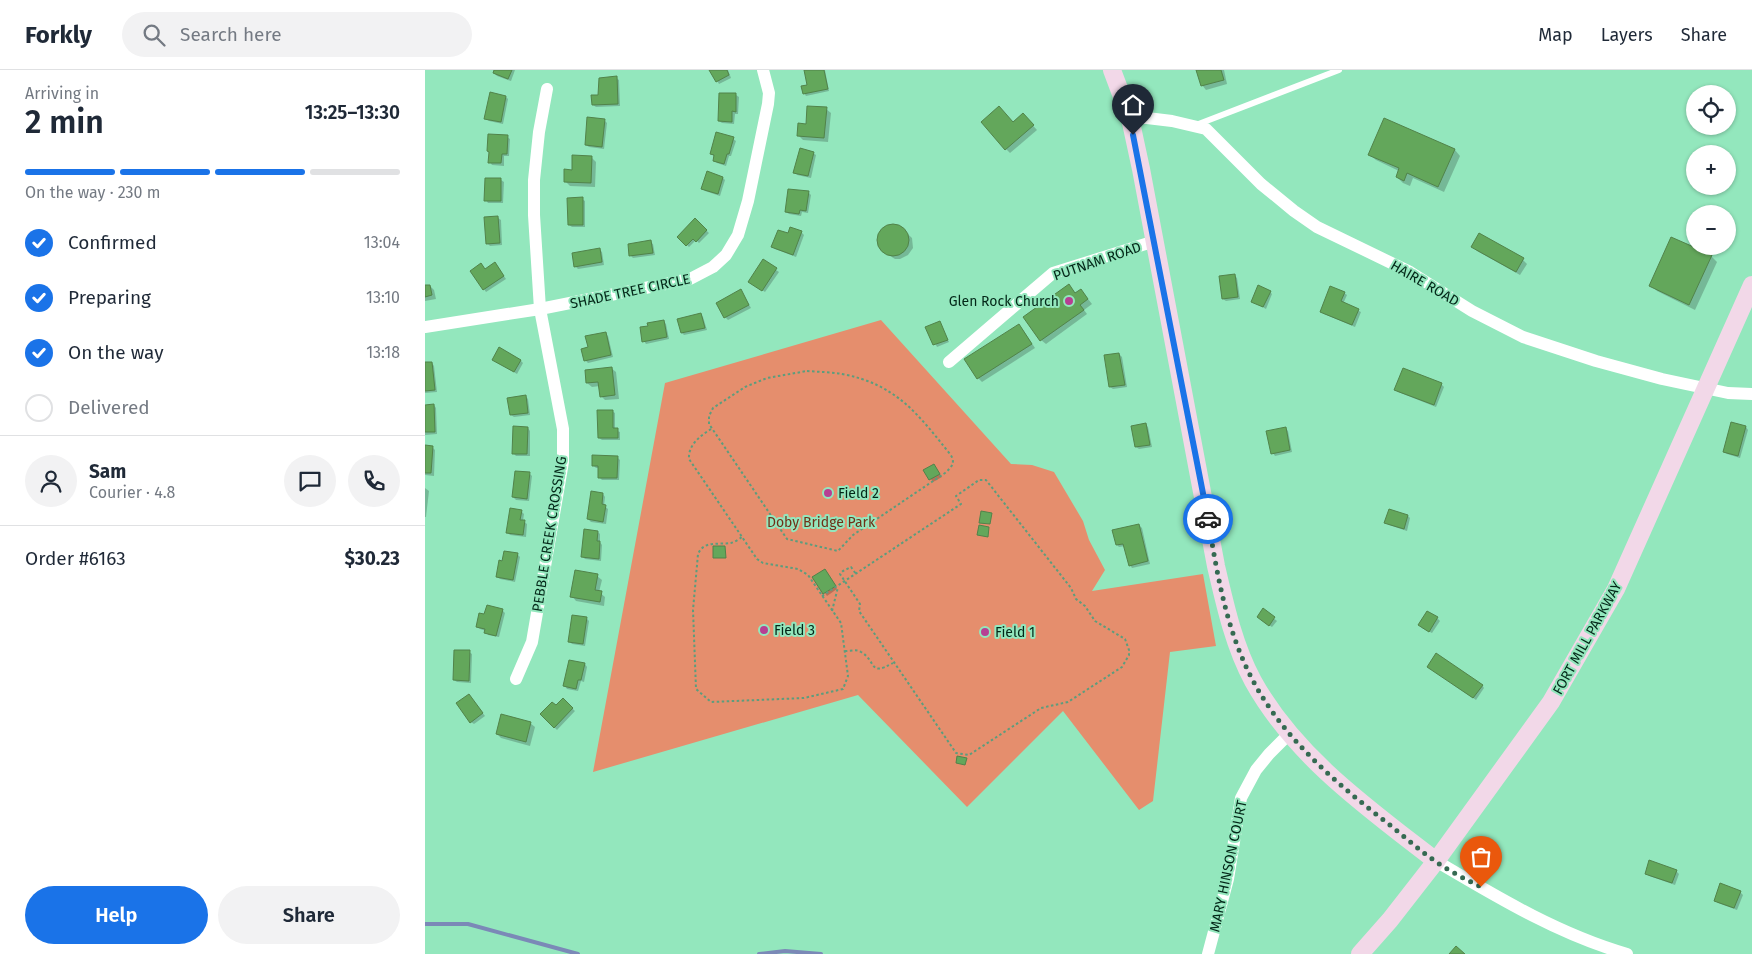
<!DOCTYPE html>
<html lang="en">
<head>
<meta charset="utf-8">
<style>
	body { margin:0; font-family:"Fira Sans",sans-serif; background:#f2f2f3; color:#1f2937; height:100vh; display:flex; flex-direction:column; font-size:19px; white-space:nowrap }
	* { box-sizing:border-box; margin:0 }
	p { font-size:16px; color:#747a83 }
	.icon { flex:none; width:28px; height:28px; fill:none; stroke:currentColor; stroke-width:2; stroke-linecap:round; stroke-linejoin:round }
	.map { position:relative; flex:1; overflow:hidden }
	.panel { display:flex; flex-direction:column; background:#fff; width:425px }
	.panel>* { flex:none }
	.controls { position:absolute; left:1261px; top:15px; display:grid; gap:10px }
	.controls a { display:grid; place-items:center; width:50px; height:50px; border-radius:50%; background:#fff; box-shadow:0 1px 4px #0004; font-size:25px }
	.pin { position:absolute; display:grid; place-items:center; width:42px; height:42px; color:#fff; margin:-51px -21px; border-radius:50% 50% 50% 0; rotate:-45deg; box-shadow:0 0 5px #0007 }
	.pin .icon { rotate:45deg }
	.courier { position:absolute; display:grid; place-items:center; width:50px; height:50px; margin:-25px; border:4px solid #1a73e8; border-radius:50%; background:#fff; color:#222; box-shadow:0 1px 6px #0007 }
	.overview em { font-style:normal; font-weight:600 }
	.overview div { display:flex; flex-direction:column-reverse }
	.overview { display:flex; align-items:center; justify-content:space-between; height:85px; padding:0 25px }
	h1 { font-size:32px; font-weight:600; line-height:38px }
	.bar { display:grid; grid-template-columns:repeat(4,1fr); gap:8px 5px; align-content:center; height:60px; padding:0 25px }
	.bar i { height:6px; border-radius:4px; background:#e0e1e3 }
	.bar .active { background:#1a73e8 }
	.bar p { grid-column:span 4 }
	.line { display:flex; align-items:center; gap:12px; padding:0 25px; border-top:1px solid #e0e1e3 }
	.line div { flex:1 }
	.round { display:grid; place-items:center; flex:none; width:52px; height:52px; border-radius:26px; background:#f2f2f3 }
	ol { padding:0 25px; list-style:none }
	li { display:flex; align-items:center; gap:15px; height:55px }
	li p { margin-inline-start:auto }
	li .icon { padding:5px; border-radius:50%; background:#1a73e8; color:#fff; stroke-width:4 }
	li:last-child { color:#747a83 }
	li i { width:28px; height:28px; border:2px solid #e0e1e3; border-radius:50% }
	.cta { display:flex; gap:10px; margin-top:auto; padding:10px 25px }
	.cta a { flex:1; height:58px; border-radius:30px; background:#1a73e8; color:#fff; font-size:20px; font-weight:600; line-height:58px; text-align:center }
	.cta a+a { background:#f2f2f3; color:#1f2937 }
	header { display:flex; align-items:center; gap:30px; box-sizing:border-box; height:70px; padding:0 25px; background:#fff; border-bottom:1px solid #e0e1e3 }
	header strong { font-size:24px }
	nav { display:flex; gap:28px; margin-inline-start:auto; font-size:18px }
	.search { width:350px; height:45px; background:#f2f2f3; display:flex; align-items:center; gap:12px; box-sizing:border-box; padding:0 18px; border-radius:28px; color:#747a83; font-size:19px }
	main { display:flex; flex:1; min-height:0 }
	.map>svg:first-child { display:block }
</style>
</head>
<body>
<header>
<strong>Forkly</strong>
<div class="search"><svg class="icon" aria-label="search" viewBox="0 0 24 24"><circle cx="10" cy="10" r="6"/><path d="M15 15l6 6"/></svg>Search here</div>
<nav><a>Map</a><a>Layers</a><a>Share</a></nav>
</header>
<main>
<section class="panel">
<div class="overview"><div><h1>2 min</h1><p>Arriving in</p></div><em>13:25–13:30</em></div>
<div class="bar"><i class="active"></i><i class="active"></i><i class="active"></i><i></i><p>On the way · 230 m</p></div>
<ol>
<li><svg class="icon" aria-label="check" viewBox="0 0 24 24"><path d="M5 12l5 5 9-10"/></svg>Confirmed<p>13:04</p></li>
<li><svg class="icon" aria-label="check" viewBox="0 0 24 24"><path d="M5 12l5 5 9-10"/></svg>Preparing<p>13:10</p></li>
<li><svg class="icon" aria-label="check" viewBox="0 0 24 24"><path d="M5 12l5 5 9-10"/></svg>On the way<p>13:18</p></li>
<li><i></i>Delivered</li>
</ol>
<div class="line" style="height:90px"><a class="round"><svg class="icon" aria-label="person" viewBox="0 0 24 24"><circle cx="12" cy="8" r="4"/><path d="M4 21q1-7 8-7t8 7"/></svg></a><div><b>Sam</b><p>Courier · 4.8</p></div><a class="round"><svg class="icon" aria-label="chat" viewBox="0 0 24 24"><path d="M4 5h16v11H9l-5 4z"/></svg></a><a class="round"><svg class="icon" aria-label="phone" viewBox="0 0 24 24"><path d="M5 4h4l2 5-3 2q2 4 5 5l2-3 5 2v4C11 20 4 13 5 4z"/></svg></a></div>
<div class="line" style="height:65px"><div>Order #6163</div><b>$30.23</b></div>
<div class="cta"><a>Help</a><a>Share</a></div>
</section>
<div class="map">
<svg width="1327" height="884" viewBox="0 0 1327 884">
	<rect width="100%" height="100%" fill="#93e7bd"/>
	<polygon fill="#e58e6d" points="456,250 586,394 607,395 629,402 658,451 664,470 680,500 667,521 778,504 791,576 745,582 728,731 714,740 638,641 542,737 433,625 168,702 240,313"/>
	<g fill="#0003">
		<polygon points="70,0 90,0 86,11 72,6 69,3"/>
		<polygon points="286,0 303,0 306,8 294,14"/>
		<polygon points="381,0 400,0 404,21 381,26 379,23 384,16"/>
		<polygon points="772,0 799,0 802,14 781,20 777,15"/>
		<polygon points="191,8 194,10 195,36 171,37 168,35"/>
		<polygon points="311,25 314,27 313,44 310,44 309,54 297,53 294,51"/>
		<polygon points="81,27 83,29 78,54 64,51 61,49"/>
		<polygon points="401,39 406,43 403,72 378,70 374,66 382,55"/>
		<polygon points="602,49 612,60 585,83 581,79 588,53"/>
		<polygon points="179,50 182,53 179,79 164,77 161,75"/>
		<polygon points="959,50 1030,80 1035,86 1019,122 988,108 985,116 978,113 972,107 974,101 951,90 945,85"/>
		<polygon points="82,67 85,69 84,86 79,86 79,96 67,95 65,92 65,83 63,81"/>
		<polygon points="308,69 311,71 306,86 304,86 301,96 292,93 289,90 290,87 287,84"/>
		<polygon points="388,83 391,85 386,108 372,105 370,102"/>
		<polygon points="166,87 171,92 170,117 145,116 140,111 148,101"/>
		<polygon points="298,108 300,110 295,126 280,121 277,118"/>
		<polygon points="76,110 79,112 78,133 63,133 61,130"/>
		<polygon points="383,122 386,125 383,143 377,142 376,146 364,144 361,142"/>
		<polygon points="157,129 160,131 160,157 147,157 144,155"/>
		<polygon points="73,148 76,150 77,175 65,176 62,173"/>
		<polygon points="270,150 284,163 274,173 271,170 264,177 254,167"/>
		<polygon points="471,155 475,157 487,168 488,178 483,185 475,189 470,189 462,184 455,175 455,165 461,157"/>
		<polygon points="376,162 379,165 371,187 350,179 348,177 363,165"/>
		<polygon points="225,172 228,174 230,185 208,188 206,186 204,175"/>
		<polygon points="1048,176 1098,190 1102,194 1095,205 1052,181"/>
		<polygon points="174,179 177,182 179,195 153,199 150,196"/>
		<polygon points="1286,186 1292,192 1270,240 1232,221 1226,215"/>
		<polygon points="338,191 354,202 340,222 328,214"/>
		<polygon points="72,196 81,209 61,222 59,219 60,200"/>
		<polygon points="809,205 812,208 815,229 801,231 798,229"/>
		<polygon points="5,216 9,220 11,229 0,231 0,217"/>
		<polygon points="644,216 651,224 656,220 667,234 659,240 662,244 621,274 616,270"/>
		<polygon points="316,221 326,238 303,250 300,247"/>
		<polygon points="845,222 847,224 841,239 827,231"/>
		<polygon points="919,223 922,225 918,234 936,242 930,257 899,244 896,241"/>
		<polygon points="276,244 278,247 282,260 259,265 257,263 254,249"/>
		<polygon points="239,252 241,254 244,269 221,274 219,271 224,257"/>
		<polygon points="514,252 524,272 512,277 502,257"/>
		<polygon points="598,260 610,278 557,312 553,308"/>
		<polygon points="180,263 183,266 188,287 163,293 160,290 164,278"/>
		<polygon points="694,284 697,287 702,317 688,319 685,317"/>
		<polygon points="68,290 96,291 98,293 92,304"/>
		<polygon points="0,293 7,293 9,296 12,322 0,323"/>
		<polygon points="186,298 191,302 194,329 180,330 176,326 175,316 167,317 162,313"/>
		<polygon points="1016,314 1019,317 1011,337 973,322 971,320"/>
		<polygon points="101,327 103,329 105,345 89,347 86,345"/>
		<polygon points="9,335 11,338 12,364 0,365 0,336"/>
		<polygon points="187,341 190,343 190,360 195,362 195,370 177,370 174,368"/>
		<polygon points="1307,353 1321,357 1323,360 1315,388 1302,384 1299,382"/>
		<polygon points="721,355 723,357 727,377 714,379 711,377"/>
		<polygon points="103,358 105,361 105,386 91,386 88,383"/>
		<polygon points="860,358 863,361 867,382 850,386 848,383"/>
		<polygon points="0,377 7,377 10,380 9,406 0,405"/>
		<polygon points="192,387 195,390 194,410 177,410 174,407 174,398 171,398 168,395"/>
		<polygon points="511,398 517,407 508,412 500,401"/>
		<polygon points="105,404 107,406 104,431 91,430 88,427"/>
		<polygon points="0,418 4,421 1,447 0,447"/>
		<polygon points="178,424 180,427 179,436 183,439 181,454 166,452 163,449"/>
		<polygon points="96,441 99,444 98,451 102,454 101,467 85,465 83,463"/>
		<polygon points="983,446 985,448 982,461 964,455 961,453"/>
		<polygon points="714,455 717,458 725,494 707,498 705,495 700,476 694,477 692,475"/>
		<polygon points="173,462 175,464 175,472 177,475 176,491 160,489 158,487"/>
		<polygon points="92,484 95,487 90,512 75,509 72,507 78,492"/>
		<polygon points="402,503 412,519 402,526 389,508"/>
		<polygon points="172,506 177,510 174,522 180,527 179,536 151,531 147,526"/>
		<polygon points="77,540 80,543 74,567 63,565 61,561 55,559 52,557 60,546"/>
		<polygon points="838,540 852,551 847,557 836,550"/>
		<polygon points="161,548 164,551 160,576 147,574 144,571"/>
		<polygon points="1012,548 1015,551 1007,563 997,558"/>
		<polygon points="44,582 47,584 46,613 32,612 29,610"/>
		<polygon points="160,594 162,597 159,612 156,611 153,621 142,619 140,616"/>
		<polygon points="1006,599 1057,615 1059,618 1051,630"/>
		<polygon points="46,628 60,646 49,654 46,652"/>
		<polygon points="138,630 150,641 132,660 116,644 131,637"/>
		<polygon points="105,653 110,657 105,676 76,668 72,664"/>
		<polygon points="1251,801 1254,804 1250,815 1224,806 1221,803"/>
		<polygon points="1315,822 1318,825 1312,840 1293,833 1290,830"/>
	</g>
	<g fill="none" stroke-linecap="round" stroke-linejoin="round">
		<g stroke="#7b89b7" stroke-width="4">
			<polyline points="0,854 43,854 153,884"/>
			<polyline points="334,884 360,881 396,884"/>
		</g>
	</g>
	<g fill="#63a75b" stroke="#51834a">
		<polygon points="69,0 87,0 83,9 68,3"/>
		<polygon points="284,0 302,0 304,5 291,12"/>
		<polygon points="379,0 399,0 403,19 378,24 376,16 382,15"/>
		<polygon points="771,0 796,0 799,10 776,16"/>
		<polygon points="192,6 193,34 167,35 166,25 173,25 174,8"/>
		<polygon points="65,22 81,26 76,52 59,49"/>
		<polygon points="294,23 311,23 311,42 307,41 307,52 293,51"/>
		<polygon points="382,36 402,37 399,68 372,66 373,53 381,54"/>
		<polygon points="574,36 588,52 598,43 609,55 580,80 556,52"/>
		<polygon points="162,47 180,49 177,77 160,75"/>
		<polygon points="959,48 1030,79 1013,117 982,103 979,111 971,107 974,98 943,85"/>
		<polygon points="291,62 309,67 304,84 302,84 299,94 288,91 289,85 285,84"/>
		<polygon points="63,64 83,65 82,84 77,84 76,93 63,93 64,82 62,81"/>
		<polygon points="375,78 389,82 383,106 368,103"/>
		<polygon points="147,85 167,86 166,113 139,112 139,99 147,100"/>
		<polygon points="282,101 298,107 293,124 276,119"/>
		<polygon points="60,108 76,108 76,131 59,131"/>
		<polygon points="363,119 384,121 381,141 375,140 374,144 360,142"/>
		<polygon points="158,127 158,155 143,155 142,128"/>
		<polygon points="73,146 75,173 61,174 59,147"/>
		<polygon points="270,148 282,160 271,172 268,169 261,176 252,167"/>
		<circle cx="468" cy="170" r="16"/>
		<polygon points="365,157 377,161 368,185 346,177 353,160 363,163"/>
		<polygon points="1054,163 1099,188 1091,202 1046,177"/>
		<polygon points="1246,167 1287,185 1264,235 1224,216"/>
		<polygon points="226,170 228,183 204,186 203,174"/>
		<polygon points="175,178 177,192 149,197 147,183"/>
		<polygon points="338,189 352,198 337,221 323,212"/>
		<polygon points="70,192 79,206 58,220 45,201 56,193 60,199"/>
		<polygon points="810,204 813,227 797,229 794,206"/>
		<polygon points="644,214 650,223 656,219 663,229 655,235 659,240 615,271 598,247"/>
		<polygon points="0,215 5,215 7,225 0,227"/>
		<polygon points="833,215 846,221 838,237 826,232"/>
		<polygon points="905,216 920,222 916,231 934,239 927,255 895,242"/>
		<polygon points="316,219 324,235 299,248 291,233"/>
		<polygon points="276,243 280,258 256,263 252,249"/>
		<polygon points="239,250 242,267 217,272 215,257 223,256 222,253"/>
		<polygon points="515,251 523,270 508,275 500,257"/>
		<polygon points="594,254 607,274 552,309 539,289"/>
		<polygon points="181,262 186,285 159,291 156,279 163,277 160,266"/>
		<polygon points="74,277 96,290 89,302 67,290"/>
		<polygon points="694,283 700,315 684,317 679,285"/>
		<polygon points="0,292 7,292 10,320 0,321"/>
		<polygon points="187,297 190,325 175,327 173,312 161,313 160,300"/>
		<polygon points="978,298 1017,313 1009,335 969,320"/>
		<polygon points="101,325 103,343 85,345 82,328"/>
		<polygon points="9,334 10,362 0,362 0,335"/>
		<polygon points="172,340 188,340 188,358 193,358 193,368 173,368"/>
		<polygon points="1306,352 1321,356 1313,386 1298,382"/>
		<polygon points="721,353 725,375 710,377 706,356"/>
		<polygon points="88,356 103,357 102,384 87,384"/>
		<polygon points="861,357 865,380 846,384 841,361"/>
		<polygon points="0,375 8,376 6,403 0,403"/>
		<polygon points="167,385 193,386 192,408 173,408 173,396 167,396"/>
		<polygon points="509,394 515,404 504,410 498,400"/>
		<polygon points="90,401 105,402 102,429 87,427"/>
		<polygon points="166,421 178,423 177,434 181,435 178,452 162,449"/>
		<polygon points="85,438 97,440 95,450 100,450 98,465 81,463"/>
		<polygon points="964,439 983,445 979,459 959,453"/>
		<polygon points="556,441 567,443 565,454 554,453"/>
		<polygon points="714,454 723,491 704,496 698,474 691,475 687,460"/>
		<polygon points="554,455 564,457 563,467 552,465"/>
		<polygon points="159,459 173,461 172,471 175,471 174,489 156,487"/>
		<polygon points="288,476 300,476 301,488 288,488"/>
		<polygon points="79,481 93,483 88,510 71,507 74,490 77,491"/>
		<polygon points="400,499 411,516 398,524 387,507"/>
		<polygon points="150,500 173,504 170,520 177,521 175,532 145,527"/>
		<polygon points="62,535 78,539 71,566 59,563 60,559 51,557 54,543 59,544"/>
		<polygon points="838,538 850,547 844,556 832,547"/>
		<polygon points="1002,541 1013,547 1004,562 993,555"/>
		<polygon points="147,545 162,547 158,574 143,572"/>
		<polygon points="29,580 45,580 44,611 28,610"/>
		<polygon points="1011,583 1058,615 1048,628 1002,597"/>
		<polygon points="144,590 160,593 156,610 153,610 151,619 138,616"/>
		<polygon points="44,624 58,643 45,653 31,633"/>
		<polygon points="138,628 148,638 129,658 115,644 127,632 131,635"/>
		<polygon points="76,644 106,652 101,672 71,664"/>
		<polygon points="532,686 542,688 540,695 531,693"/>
		<polygon points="1224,790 1252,800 1247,813 1220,804"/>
		<polygon points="1295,813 1316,821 1309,838 1289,831"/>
		<polygon points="1031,876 1040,884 1024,884"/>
	</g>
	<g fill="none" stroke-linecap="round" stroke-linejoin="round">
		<g stroke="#5c9d7d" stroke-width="2" stroke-dasharray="2.5 2.5" stroke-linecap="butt">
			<path d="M 382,301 C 394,302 406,302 417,304 C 471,314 493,344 525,384 C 531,392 527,397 520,403 L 428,465 L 413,481 L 362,469 L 284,354 L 284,346 L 288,338 L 320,317 L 342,308 Z"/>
			<path d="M 286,359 C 275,366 263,375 264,389 L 332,489 L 338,493 L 373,499 L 383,505 L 416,553 L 423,606 L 418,619 L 379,628 L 286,632 L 271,619 L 268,540 L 273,484 C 279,470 294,475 306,473 C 310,472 314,469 317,467"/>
			<polyline points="397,526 536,434 531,426 554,410 561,410 646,518 651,529 660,536 670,551 700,569 704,580 704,585 697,597 643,632 616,638 544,685 531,683 434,541 435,534 415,504 418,501 426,497 431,504"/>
			<polyline points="407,541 413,517"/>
			<path d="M 420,581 C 425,581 432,579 436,582 C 452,591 443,607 468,593"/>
		</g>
		<polyline stroke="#fff" stroke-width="6" points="771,55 914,0"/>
		<g stroke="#fff" stroke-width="12">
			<polyline points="705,48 722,48 747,51 781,59 836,114 869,141 892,157 985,202 1047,241 1098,267 1171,291 1237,309 1303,323 1327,324"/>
			<polyline points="0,257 115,239 265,209 288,197 301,185 313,165 323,131 343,34 344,23 338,0"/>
			<polyline points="524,292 628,203 730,171"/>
			<polyline points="91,609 107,572 138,392 138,359 115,239 109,145 109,110 114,62 122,19"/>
			<path d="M 1011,791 C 1072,827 1133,864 1202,884"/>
			<polyline points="783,884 803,809 816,728 831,700 844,684 865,663"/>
		</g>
		<g stroke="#f2d8e8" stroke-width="18">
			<path d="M 687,0 L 705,48 L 716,99 L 791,496 C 800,535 809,576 828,611 C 870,687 944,739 1011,791"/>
			<polyline points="935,884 965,850 1011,791 1126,632 1191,519 1327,215"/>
		</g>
	</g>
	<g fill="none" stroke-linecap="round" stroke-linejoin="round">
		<path stroke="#356a52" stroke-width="5" stroke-dasharray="0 9" d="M 783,449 C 791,497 799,547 819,592 C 848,660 908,711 965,755 C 980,767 994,780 1010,791 C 1024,801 1040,809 1056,817"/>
		<polyline stroke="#1a73e8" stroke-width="6" points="708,65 783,449"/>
	</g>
	<g fill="#b73f93" stroke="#93e7bd" stroke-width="2">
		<circle cx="644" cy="231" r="5"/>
		<circle cx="403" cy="423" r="5"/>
		<circle cx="339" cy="560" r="5"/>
		<circle cx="560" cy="562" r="5"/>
	</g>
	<g text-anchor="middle" stroke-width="4" stroke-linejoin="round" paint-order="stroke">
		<g font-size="14" fill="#032718" stroke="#93e7bd">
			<text transform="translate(672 191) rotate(-19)" y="5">PUTNAM ROAD</text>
			<text transform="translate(1000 213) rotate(30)" y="5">HAIRE ROAD</text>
			<text transform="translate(205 221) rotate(-12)" y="5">SHADE TREE CIRCLE</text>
			<text transform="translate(124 464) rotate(-81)" y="5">PEBBLE CREEK CROSSING</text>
			<text transform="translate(1162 568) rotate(-61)" y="5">FORT MILL PARKWAY</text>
			<text transform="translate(803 796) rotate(-78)" y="5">MARY HINSON COURT</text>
		</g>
		<g font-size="14" fill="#032718" stroke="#93e7bd" text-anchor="start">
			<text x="634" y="236" text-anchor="end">Glen Rock Church</text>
			<text x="413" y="428">Field 2</text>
			<text x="349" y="565">Field 3</text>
			<text x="570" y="567">Field 1</text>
		</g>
		<g font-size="14" fill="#6f3118" stroke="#93e7bd">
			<text x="396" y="457">Doby Bridge Park</text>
		</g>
	</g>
</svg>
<div class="controls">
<a><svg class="icon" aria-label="locate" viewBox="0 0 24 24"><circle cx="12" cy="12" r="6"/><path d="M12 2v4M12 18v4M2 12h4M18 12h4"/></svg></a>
<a>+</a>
<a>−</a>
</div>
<div class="pin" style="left:1056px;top:817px;background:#ea580c"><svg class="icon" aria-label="bag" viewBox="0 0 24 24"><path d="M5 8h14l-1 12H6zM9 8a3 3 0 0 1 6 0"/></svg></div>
<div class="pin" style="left:708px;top:65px;background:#1f2937"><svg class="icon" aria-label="home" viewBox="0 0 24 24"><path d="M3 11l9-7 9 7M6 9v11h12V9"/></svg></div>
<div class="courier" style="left:783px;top:449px"><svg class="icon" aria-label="car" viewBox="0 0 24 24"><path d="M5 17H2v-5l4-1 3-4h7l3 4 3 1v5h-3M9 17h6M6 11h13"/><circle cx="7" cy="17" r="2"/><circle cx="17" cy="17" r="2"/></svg></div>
</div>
</main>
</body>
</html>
